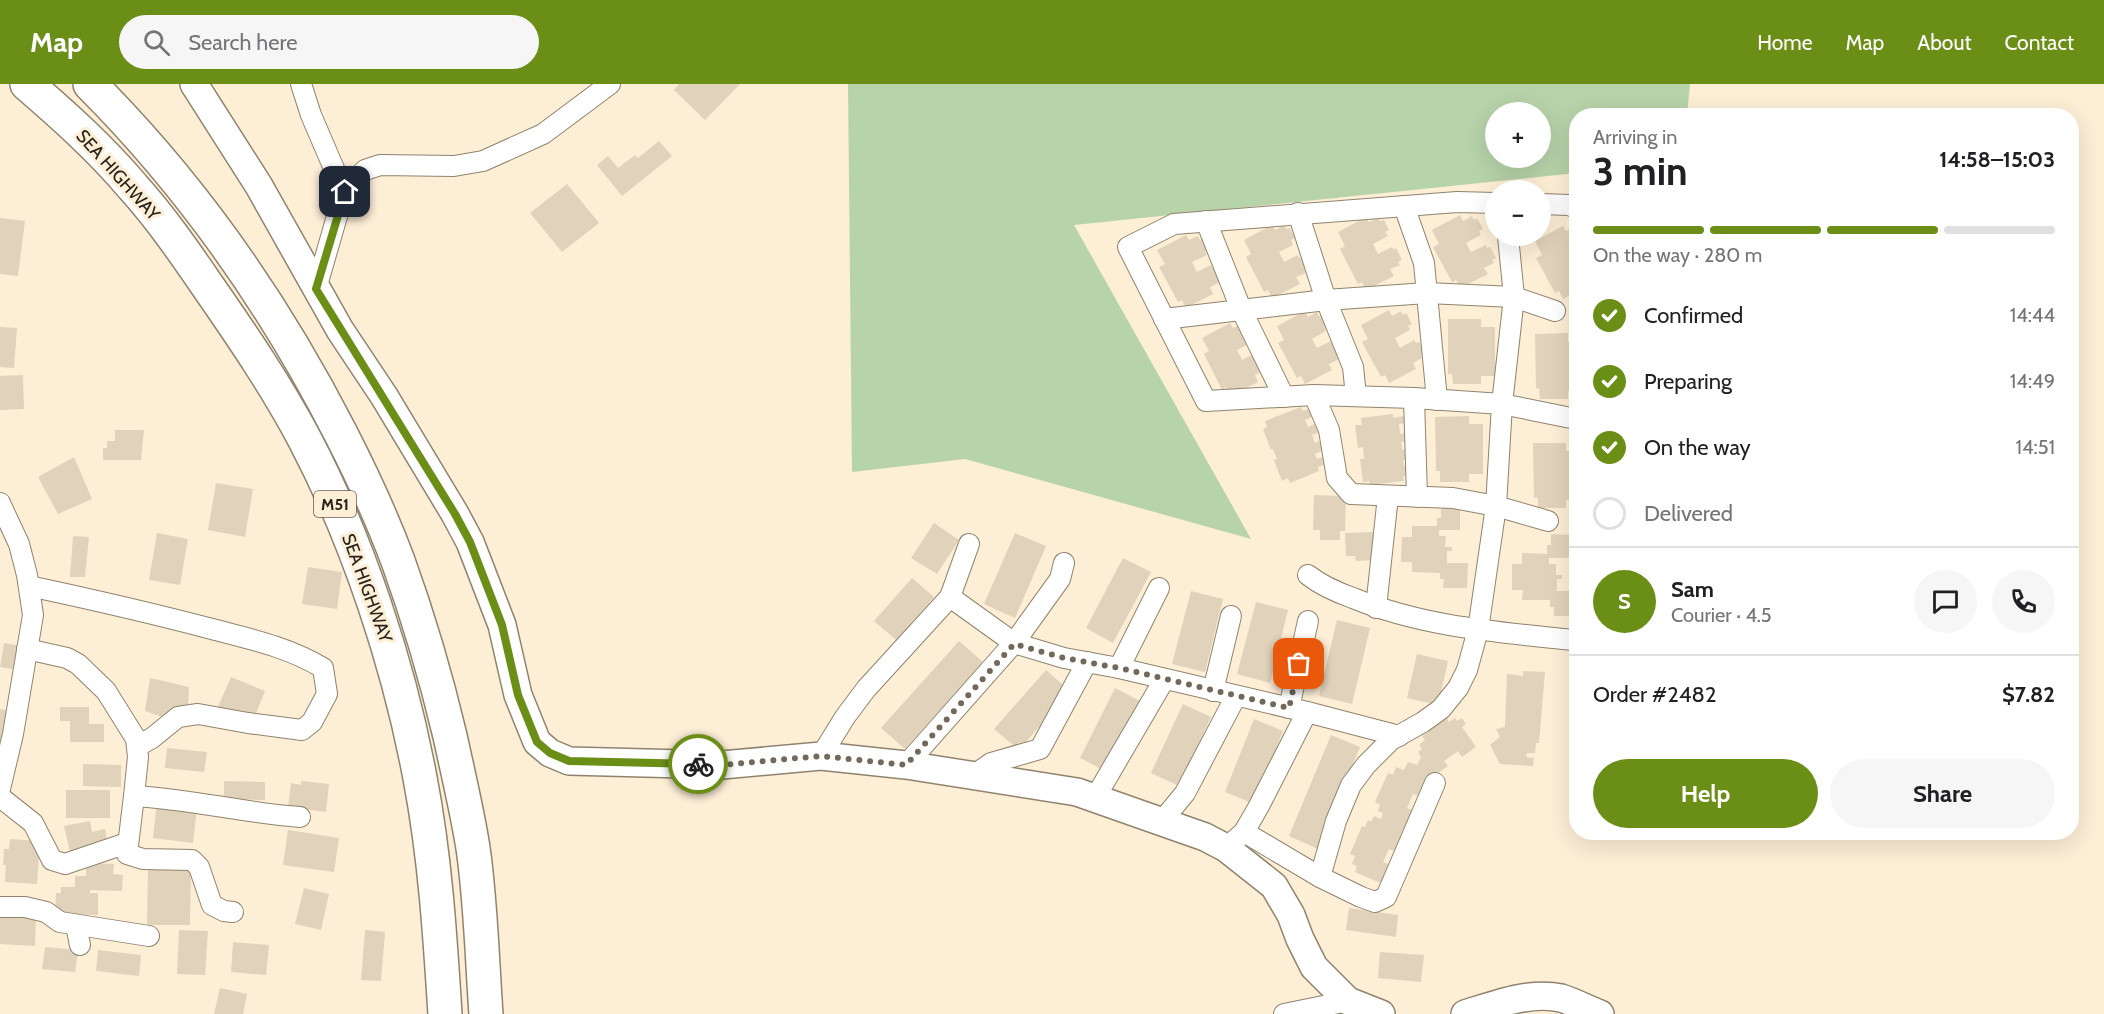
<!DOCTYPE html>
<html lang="en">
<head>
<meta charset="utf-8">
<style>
	body { margin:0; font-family:Cabin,sans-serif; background:#f6f6f6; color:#202124; height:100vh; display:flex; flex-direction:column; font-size:22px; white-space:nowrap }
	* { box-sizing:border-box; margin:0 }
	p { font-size:20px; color:#757577 }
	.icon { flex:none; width:33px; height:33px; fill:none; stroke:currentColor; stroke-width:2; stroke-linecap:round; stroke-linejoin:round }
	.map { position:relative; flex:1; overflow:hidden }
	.details { position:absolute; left:1569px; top:24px; width:510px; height:732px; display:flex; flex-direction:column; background:#fff; border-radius:24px; box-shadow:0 6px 24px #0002 }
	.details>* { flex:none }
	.buttons { position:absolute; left:1485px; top:18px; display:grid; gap:12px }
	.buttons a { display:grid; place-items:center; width:66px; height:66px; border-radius:50%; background:#fff; box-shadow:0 6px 24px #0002; font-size:30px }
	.pin { position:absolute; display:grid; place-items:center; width:51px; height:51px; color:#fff; margin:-26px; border-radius:12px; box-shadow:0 3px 9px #0006 }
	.courier { position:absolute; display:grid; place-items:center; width:60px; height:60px; margin:-30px; border:4px solid #6b8e17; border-radius:50%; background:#fff; color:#222; box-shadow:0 2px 8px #0007 }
	.summary em { font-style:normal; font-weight:700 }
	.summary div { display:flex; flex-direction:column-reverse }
	.summary { display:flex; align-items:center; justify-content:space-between; height:102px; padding:0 24px }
	h1 { font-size:39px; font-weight:700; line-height:45px }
	.bar { display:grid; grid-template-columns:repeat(4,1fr); gap:9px 6px; align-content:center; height:72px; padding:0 24px }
	.bar i { height:8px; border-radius:4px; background:#e0e0e0 }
	.bar .current { background:#6b8e17 }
	.bar p { grid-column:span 4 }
	.line { display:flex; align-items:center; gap:15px; padding:0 24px; border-top:2px solid #e0e0e0 }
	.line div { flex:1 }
	.round { display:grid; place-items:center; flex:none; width:63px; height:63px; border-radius:32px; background:#f6f6f6 }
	ol { padding:0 24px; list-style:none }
	li { display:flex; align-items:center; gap:18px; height:66px }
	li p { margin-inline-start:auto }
	li .icon { padding:6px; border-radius:50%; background:#6b8e17; color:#fff; stroke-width:4 }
	li:last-child { color:#757577 }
	li i { width:33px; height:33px; border:3px solid #e0e0e0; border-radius:50% }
	.cta { display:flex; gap:12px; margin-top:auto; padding:12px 24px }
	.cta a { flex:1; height:69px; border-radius:36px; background:#6b8e17; color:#fff; font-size:24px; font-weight:700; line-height:69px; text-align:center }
	.cta a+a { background:#f6f6f6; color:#202124 }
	header { display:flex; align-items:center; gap:36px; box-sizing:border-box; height:84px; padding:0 30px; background:#6b8e17; color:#fff }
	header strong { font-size:28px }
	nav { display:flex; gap:33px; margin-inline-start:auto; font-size:21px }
	.search { width:420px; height:54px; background:#f6f6f6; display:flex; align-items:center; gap:15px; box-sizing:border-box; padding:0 21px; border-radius:33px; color:#757577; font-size:22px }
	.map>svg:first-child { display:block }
</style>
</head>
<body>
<header>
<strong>Map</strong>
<div class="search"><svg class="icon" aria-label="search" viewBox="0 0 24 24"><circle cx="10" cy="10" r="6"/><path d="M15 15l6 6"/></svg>Search here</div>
<nav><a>Home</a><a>Map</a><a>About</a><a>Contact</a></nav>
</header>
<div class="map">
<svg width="2104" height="930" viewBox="0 0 2104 930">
	<rect width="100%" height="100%" fill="#fdeed6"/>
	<path fill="#b7d3a9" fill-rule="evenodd" d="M 848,0 L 1690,0 L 1687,31 L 1576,32 L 1576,89 L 1074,141 L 1251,455 L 965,375 L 852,388 ZM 1496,28 L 1540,28 L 1540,74 L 1496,74 Z"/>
	<g fill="#e1d3bb">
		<polygon points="679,0 740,0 705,36 674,6"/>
		<polygon points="659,57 672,72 622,112 597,81 608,72 618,84 635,71 638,74"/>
		<polygon points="567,100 599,139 562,168 530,129"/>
		<polygon points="1460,131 1463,137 1472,132 1474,136 1477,134 1483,145 1479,147 1481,151 1466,159 1471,168 1486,161 1487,164 1490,163 1496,174 1492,176 1494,179 1484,184 1488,190 1460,204 1456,196 1452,198 1433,163 1439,160 1432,146"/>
		<polygon points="1366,133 1369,138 1378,134 1380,137 1384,136 1389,146 1385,148 1388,152 1373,160 1378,170 1392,163 1394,166 1396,164 1402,176 1398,178 1400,181 1390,185 1394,192 1366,206 1362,198 1358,200 1340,165 1345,162 1338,148"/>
		<polygon points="0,134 25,137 18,192 0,190"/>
		<polygon points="1272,141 1275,146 1284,141 1286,145 1290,144 1295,154 1291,156 1293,161 1279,168 1284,178 1298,171 1299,174 1302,172 1308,184 1304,186 1306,189 1296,193 1300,200 1272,214 1268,206 1264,208 1246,173 1251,170 1244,156"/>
		<polygon points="1563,142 1566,147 1575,142 1576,145 1576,166 1569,169 1574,179 1576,178 1576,208 1563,215 1559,207 1555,209 1536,174 1542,171 1535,157"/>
		<polygon points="1186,151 1189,156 1198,152 1200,156 1203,154 1209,165 1205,167 1207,171 1192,178 1197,188 1211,181 1213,184 1216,182 1222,194 1218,196 1219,199 1210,203 1213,210 1186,224 1182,216 1178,218 1159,183 1165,180 1157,166"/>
		<polygon points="1389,226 1392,232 1401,227 1403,231 1406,229 1412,240 1408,242 1410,246 1395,254 1400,264 1414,256 1416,259 1419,258 1425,269 1421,271 1422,274 1413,279 1416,285 1389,299 1385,291 1381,293 1362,258 1368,255 1361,241"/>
		<polygon points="1305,227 1308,233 1317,228 1319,232 1322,230 1328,241 1324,243 1326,247 1312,255 1317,264 1331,257 1332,260 1335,259 1341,270 1337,272 1339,275 1329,280 1332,286 1305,300 1301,292 1297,294 1278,259 1284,256 1277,242"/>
		<polygon points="1448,235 1481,235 1481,243 1495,243 1495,292 1481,292 1481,300 1453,300 1452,290 1448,290"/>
		<polygon points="1230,239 1233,244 1243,239 1251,259 1237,266 1242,276 1256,269 1264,286 1255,291 1258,298 1231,312 1226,303 1222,306 1204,270 1209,267 1202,254"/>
		<polygon points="0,243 17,244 14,284 0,283"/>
		<polygon points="1568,249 1568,258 1576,257 1576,307 1568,307 1568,315 1540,315 1539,304 1536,305 1535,250"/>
		<polygon points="23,291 24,325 0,326 0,292"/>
		<polygon points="1301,323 1303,327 1311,324 1314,332 1305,336 1308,343 1317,339 1320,348 1312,351 1315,359 1322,356 1326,365 1315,370 1317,375 1326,372 1329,379 1318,383 1319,387 1290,399 1288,394 1282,397 1274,376 1277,375 1273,365 1271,366 1263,345 1267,343 1265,337"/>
		<polygon points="1393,330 1393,334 1404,332 1405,339 1399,340 1400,350 1407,349 1408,357 1401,358 1402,366 1410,365 1412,375 1403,376 1404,382 1413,380 1414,391 1403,392 1404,397 1370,401 1369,397 1363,398 1360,375 1364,375 1363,363 1358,364 1355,341 1362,341 1361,334"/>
		<polygon points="1469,332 1469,340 1483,340 1483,390 1469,390 1469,398 1440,398 1440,387 1436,387 1435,333"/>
		<polygon points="115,346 144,346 141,376 103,376 103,364 107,364 107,357 115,357"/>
		<polygon points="1533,359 1566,359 1566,367 1576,367 1576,416 1566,416 1566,424 1538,424 1538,414 1534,414"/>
		<polygon points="74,373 92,415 58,430 38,393"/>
		<polygon points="216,399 253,405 245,453 208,446"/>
		<polygon points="1314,411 1346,412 1345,447 1340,447 1340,456 1320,456 1320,446 1313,446"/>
		<polygon points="1441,423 1460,423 1460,446 1439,446 1439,452 1446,452 1445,463 1452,463 1452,467 1447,467 1447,479 1468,479 1467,504 1443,504 1444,495 1440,495 1440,489 1412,488 1412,478 1401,478 1402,453 1412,453 1412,442 1437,442 1437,434 1441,434"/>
		<polygon points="934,439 959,456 937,490 911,474"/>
		<polygon points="1375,448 1376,476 1356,477 1355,472 1346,472 1345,449"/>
		<polygon points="157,449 188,455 180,501 149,496"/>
		<polygon points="1015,449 1046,462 1015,534 984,520"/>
		<polygon points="1551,450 1571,451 1570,474 1549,474 1549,480 1556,480 1556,491 1562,491 1562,495 1557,495 1557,507 1576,507 1576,532 1554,532 1554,523 1550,523 1550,516 1522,516 1523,506 1512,506 1512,480 1522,480 1522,469 1547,470 1547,461 1551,461"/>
		<polygon points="73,452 89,453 85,493 70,493"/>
		<polygon points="1123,474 1151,488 1113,559 1086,544"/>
		<polygon points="308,483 342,488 337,525 302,520"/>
		<polygon points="912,494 934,513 906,545 911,551 902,561 874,537"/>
		<polygon points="1191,507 1223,515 1205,588 1172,580"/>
		<polygon points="1256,518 1288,526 1270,599 1237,590"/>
		<polygon points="1337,536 1370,544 1352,620 1319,612"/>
		<polygon points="959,557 983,578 905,665 881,644"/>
		<polygon points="4,559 26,563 22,587 0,583"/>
		<polygon points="1417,570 1448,577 1438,621 1407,614"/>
		<polygon points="1046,586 1070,607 1019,666 994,645"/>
		<polygon points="1523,587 1545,588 1539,659 1536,659 1535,669 1527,669 1526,673 1534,674 1533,682 1500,680 1490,661 1500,653 1496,645 1505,643 1507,590 1523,592"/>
		<polygon points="231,593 265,607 253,637 218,623"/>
		<polygon points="150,594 189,603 188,623 168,635 145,627"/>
		<polygon points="1115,604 1140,617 1105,687 1080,674"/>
		<polygon points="1183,620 1211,633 1179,702 1151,689"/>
		<polygon points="60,623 89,623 89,640 104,640 104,658 70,658 70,637 60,637"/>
		<polygon points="0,625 12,627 6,659 0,658"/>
		<polygon points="1447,634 1449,638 1455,634 1457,637 1462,634 1466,640 1462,643 1476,663 1462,673 1458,667 1444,677 1448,682 1430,695 1422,713 1413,710 1407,724 1414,727 1406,746 1403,745 1394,767 1389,765 1383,778 1391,781 1383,800 1355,788 1357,782 1352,780 1355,772 1350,770 1362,742 1365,743 1368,736 1371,738 1374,732 1381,735 1383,729 1378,727 1380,721 1375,718 1388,689 1393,691 1396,683 1404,686 1408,678 1417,681 1421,673 1418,668 1422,665 1419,661 1425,656 1422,652"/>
		<polygon points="1254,635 1283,647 1254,720 1225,708"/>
		<polygon points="1331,651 1360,663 1318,765 1289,752"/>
		<polygon points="167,664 207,668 204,688 165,684"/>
		<polygon points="83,680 121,681 121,703 83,702"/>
		<polygon points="224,697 265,698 265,716 224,715"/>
		<polygon points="301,697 329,700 326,728 288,723 291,699 301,701"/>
		<rect x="66" y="706" width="44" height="28"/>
		<polygon points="157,718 197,723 193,759 153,754"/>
		<polygon points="90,737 92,748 105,745 109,764 71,772 64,742"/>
		<polygon points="288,746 339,754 334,788 283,781"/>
		<polygon points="10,755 40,757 37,800 5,798 6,781 3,781 4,765 9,765"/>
		<polygon points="86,779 114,780 113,790 123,791 122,807 90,806 90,809 98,809 98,831 55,830 56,809 61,809 61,803 75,803 75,792 86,792"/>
		<polygon points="148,783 191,784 190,841 147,841"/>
		<polygon points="304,804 329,810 321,846 295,840"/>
		<polygon points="1349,824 1398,831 1396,853 1346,846"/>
		<polygon points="0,829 36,830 35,862 0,860"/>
		<polygon points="179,846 208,847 205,891 177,890"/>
		<polygon points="365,846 385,848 381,897 361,896"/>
		<polygon points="233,858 269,861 266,891 231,888"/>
		<polygon points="45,863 78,866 75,888 42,885"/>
		<polygon points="98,866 141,871 139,892 96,887"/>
		<polygon points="1380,868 1424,871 1421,898 1378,894"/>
		<polygon points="220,904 247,910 243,930 214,930"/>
	</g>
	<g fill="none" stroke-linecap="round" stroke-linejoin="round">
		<g stroke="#90836d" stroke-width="22">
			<g id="street">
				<polyline points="301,0 311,31 344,108"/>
				<polyline points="1496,119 1457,118 1174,140 1128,163 1206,317 1314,311 1414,314 1502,320 1576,335"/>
				<polyline points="1540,120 1569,121 1576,124"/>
				<polyline points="1404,122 1424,179 1437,316"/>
				<polyline points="1298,129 1326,216 1353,283 1356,312"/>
				<polyline points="1206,137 1241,225 1284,313"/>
				<polyline points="316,205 344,108 365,86 380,81 454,82 483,77 543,50 610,0"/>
				<polyline points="1164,235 1326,216 1427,209 1514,213 1555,227"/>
				<polyline points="1314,311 1329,346 1337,394 1351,410 1453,414 1496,422 1548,437"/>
				<polyline points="1414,314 1417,413"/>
				<polyline points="0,419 19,460 27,491 33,531 13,650 0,705"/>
				<polyline points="1064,479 1060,495 1014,559 1064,574 1119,584 1307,628 1399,652"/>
				<path d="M 1308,491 C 1322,502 1336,508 1353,514 C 1423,543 1498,548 1573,556"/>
				<path d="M 29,502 C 90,515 151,529 212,545 C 250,555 288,563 323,584 L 327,610 L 312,638 L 302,646 L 248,639 L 198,630 L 178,633 L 152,654 L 138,662"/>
				<polyline points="1376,524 1388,412"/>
				<polyline points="27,565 67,574 78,580 106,607 136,655 138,673 134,712 127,770 143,775 192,776 199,783 212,821 224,827 233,828"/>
				<polyline points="1119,584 1159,504"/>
				<polyline points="1213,607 1231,532"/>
				<polyline points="1289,624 1308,537"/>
				<polyline points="821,672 845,633 866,605 950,513 969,460"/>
				<polyline points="906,681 1014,559 950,513"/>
				<polyline points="973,692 991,679 1040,665 1087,578"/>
				<path d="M 134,712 C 190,715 244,729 300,733"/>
				<polyline points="0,713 33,739 52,776 65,780 127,759"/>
				<polyline points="1095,714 1164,596"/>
				<polyline points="1162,737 1185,709 1236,612"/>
				<polyline points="1244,748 1320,793 1336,737 1351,701 1366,681 1391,656 1423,638 1441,625 1458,604 1467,586 1478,546 1496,422 1502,320 1514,213 1508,152"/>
				<polyline points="1235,756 1244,748 1259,722 1307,628"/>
				<polyline points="1320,793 1361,813 1375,818 1386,813 1435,699"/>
				<polyline points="0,823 25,823 46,828 60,838 149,852"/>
				<polyline points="76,841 80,861"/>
				<polyline points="1284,930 1348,917"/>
			</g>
		</g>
		<g stroke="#90836d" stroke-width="30">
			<g id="secondary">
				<polyline points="194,0 259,102 340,246 384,312 455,430 470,458 502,541 518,611 537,658 550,669 569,677 722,681 821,672 906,681 1077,708 1205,753 1226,764 1274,802 1291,831 1300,855 1314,883 1348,917 1381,930"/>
				<path d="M 1465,930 C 1494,921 1530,907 1561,914 C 1574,918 1587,925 1600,930"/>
			</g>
		</g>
		<g stroke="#90836d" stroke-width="36">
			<g id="highway">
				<path d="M 27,0 C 64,32 101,65 133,103 C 161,134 185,169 209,204 C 243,253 277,303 305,356 C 358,457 399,581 420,694 C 435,772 440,851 445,930"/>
				<path d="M 90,0 C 192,102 275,221 341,350 C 362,391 382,434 398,477 C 419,535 436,593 450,652 C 458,689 467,726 473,764 C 481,819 482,875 486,930"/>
			</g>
		</g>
		<use href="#street" stroke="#fff" stroke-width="20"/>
		<use href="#secondary" stroke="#fff" stroke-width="27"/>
		<use href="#highway" stroke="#fff" stroke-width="33"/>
	</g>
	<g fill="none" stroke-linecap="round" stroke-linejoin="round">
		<polyline stroke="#72695b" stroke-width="6" stroke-dasharray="0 10.8" points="698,680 722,681 821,672 906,681 1014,560 1064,574 1119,584 1289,624 1299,580"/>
		<polyline stroke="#6b8e17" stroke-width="8" points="345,108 316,205 455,430 470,458 502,541 518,611 537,658 550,669 569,677 698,680"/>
	</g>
	<g text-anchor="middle" stroke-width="6" stroke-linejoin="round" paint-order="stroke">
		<rect fill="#fdeed6" stroke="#675e52" stroke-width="1.5" x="314" y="407" width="42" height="26" rx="4.5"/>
		<g font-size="16" font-weight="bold" fill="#272119">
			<text x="335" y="426">M51</text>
		</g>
		<g font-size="18" fill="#272119" stroke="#fdeed6">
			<text transform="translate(118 91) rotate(48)" y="6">SEA HIGHWAY</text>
			<text transform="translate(367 504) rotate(70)" y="6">SEA HIGHWAY</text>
		</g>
	</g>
</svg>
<div class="buttons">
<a>+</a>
<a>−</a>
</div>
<div class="pin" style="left:1299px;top:580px;background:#ea580c"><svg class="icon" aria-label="bag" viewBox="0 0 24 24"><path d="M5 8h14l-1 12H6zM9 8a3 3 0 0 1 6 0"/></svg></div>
<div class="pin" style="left:345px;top:108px;background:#1f2937"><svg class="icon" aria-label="home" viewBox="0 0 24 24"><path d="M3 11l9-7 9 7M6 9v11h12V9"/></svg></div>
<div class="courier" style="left:698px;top:680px"><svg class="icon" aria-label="bike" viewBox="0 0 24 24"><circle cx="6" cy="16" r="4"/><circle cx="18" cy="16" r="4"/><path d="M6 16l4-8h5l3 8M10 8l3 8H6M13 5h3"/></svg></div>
<section class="details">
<div class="summary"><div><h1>3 min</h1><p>Arriving in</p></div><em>14:58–15:03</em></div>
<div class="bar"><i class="current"></i><i class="current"></i><i class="current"></i><i></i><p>On the way · 280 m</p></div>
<ol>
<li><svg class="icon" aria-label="check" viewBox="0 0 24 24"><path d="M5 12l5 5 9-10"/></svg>Confirmed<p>14:44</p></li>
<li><svg class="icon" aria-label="check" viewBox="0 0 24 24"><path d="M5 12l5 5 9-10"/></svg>Preparing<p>14:49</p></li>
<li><svg class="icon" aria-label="check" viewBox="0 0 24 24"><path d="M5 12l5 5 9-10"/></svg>On the way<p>14:51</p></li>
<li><i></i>Delivered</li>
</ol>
<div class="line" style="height:108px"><b class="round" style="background:#6b8e17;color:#fff">S</b><div><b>Sam</b><p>Courier · 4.5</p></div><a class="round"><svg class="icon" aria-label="chat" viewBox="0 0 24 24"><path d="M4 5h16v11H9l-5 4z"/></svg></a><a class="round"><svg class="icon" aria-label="phone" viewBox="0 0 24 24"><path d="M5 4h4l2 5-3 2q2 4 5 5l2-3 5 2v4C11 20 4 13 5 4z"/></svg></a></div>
<div class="line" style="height:78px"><div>Order #2482</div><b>$7.82</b></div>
<div class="cta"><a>Help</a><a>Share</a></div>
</section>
</div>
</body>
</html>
